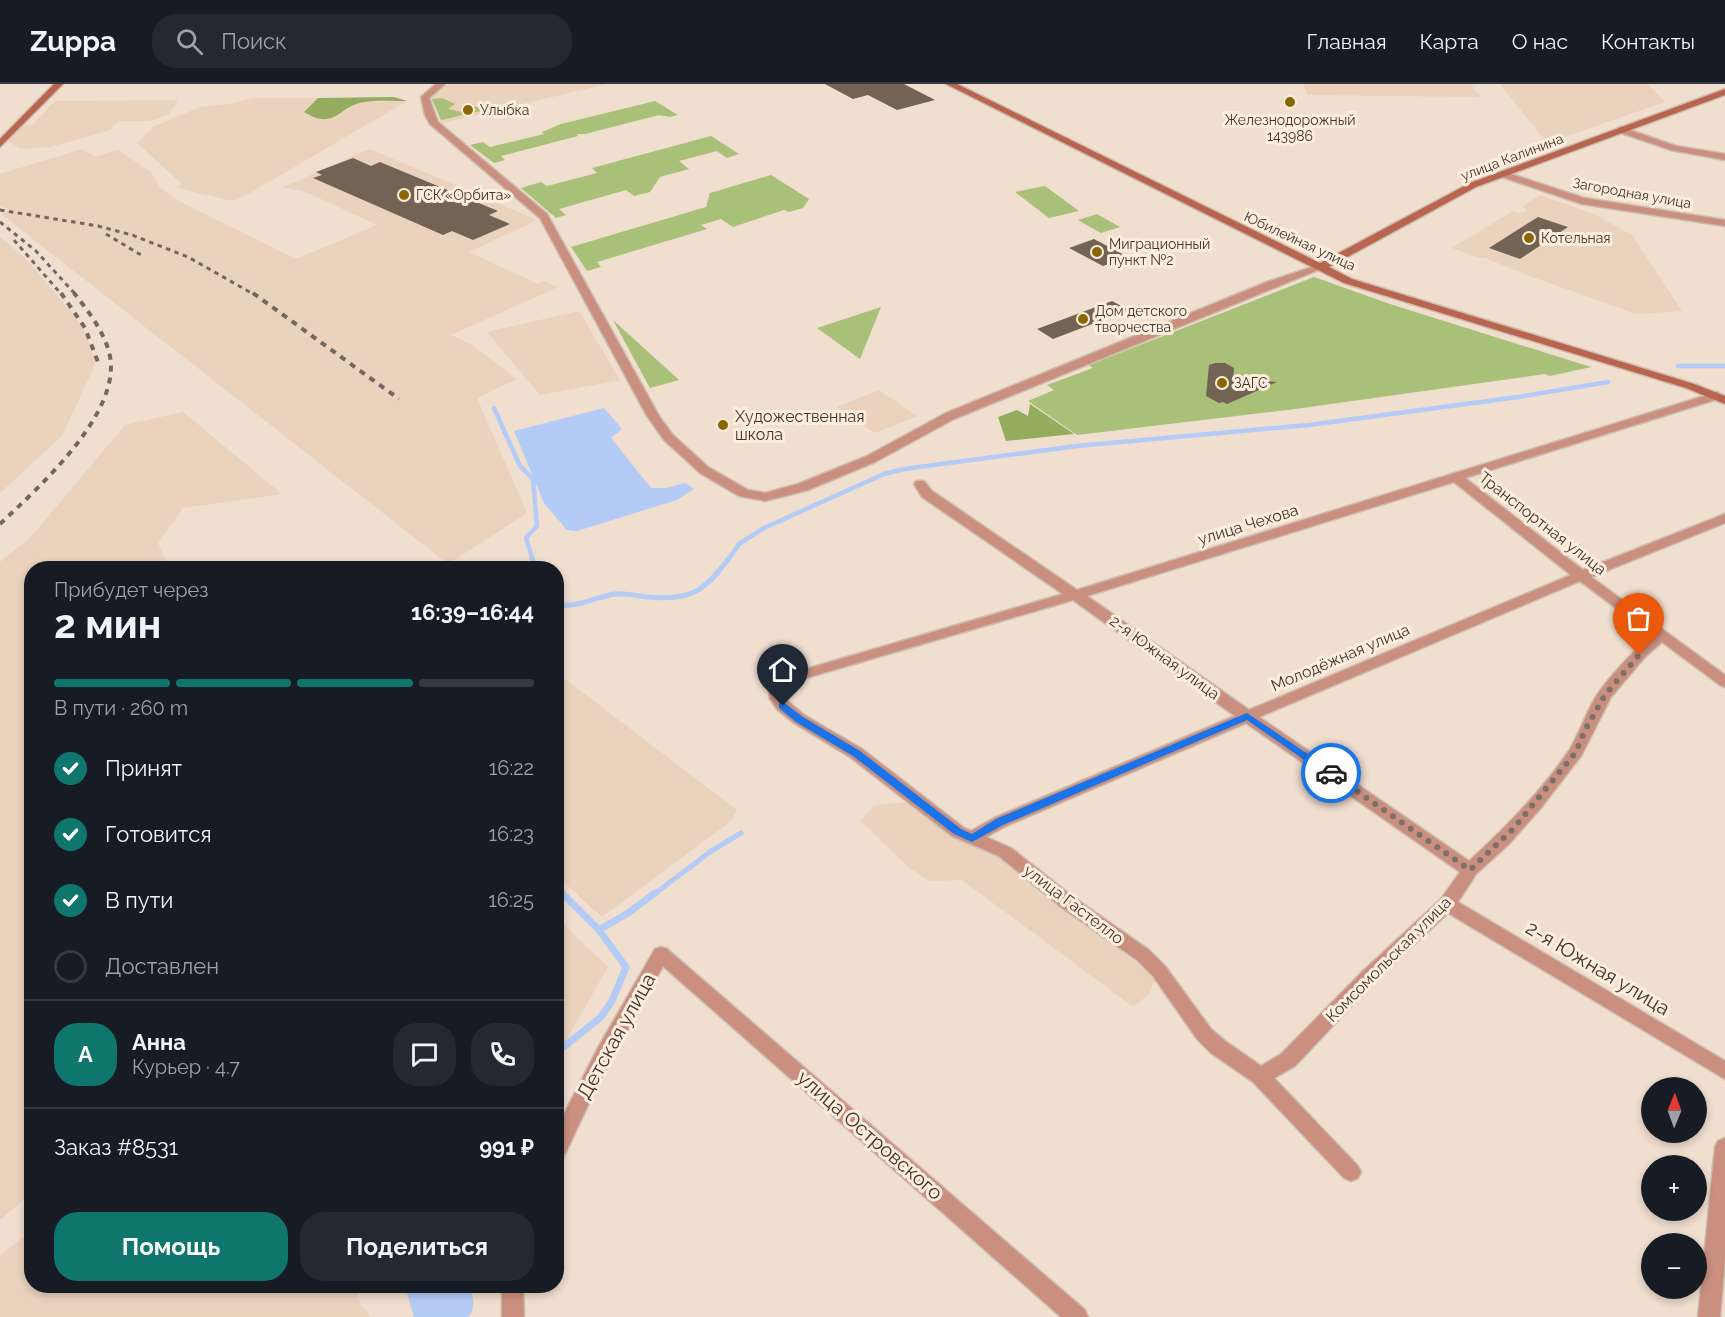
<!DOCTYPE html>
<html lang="ru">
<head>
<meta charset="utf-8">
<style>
	body { margin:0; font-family:Raleway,sans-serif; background:#242831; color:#f1f3f6; height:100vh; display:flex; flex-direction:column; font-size:22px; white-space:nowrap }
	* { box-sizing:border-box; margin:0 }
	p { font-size:20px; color:#9ea1a6 }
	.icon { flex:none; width:33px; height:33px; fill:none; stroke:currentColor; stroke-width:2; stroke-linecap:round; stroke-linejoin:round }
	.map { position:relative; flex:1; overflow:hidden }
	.drawer { position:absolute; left:24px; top:477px; width:540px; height:732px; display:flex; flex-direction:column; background:#171b24; border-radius:24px; box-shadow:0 3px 9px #0003 }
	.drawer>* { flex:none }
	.needle { width:39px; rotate:1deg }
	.tools { position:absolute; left:1641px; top:993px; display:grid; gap:12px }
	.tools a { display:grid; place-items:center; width:66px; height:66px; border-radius:50%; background:#171b24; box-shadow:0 3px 9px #0003; font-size:30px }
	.pin { position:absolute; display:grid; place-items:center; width:51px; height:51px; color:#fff; margin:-62px -26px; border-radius:50% 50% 50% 0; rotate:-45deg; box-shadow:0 0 6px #0007 }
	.pin .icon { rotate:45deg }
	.courier { position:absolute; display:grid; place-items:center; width:60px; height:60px; margin:-30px; border:4px solid #1a73e8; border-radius:50%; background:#fff; color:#222; box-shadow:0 2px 8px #0007 }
	.head em { font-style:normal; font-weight:700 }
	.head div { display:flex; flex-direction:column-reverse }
	.head { display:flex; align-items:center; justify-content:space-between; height:102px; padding:0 30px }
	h1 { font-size:39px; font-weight:700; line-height:45px }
	.bar { display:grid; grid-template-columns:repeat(4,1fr); gap:9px 6px; align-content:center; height:72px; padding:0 30px }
	.bar i { height:8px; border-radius:4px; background:#363941 }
	.bar .on { background:#0f766e }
	.bar p { grid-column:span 4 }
	.line { display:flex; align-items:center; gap:15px; padding:0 30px; border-top:2px solid #363941 }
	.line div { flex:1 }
	.round { display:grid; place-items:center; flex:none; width:63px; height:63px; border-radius:24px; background:#242831 }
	ol { padding:0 30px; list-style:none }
	li { display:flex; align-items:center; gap:18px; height:66px }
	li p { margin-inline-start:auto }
	li .icon { padding:6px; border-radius:50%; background:#0f766e; color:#fff; stroke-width:4 }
	li:last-child { color:#9ea1a6 }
	li i { width:33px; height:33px; border:3px solid #363941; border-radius:50% }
	.button { display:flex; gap:12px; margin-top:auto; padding:12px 30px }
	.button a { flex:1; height:69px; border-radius:24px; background:#0f766e; color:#fff; font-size:24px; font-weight:700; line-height:69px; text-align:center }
	.button a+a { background:#242831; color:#f1f3f6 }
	header { display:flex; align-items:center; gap:36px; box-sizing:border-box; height:84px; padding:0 30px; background:#171b24; border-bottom:2px solid #363941 }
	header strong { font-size:28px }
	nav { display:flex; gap:33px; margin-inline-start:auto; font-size:21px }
	.search { width:420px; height:54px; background:#242831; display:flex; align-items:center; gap:15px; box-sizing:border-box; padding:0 21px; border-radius:24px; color:#9ea1a6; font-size:22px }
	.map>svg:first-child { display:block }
</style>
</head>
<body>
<header>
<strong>Zuppa</strong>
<div class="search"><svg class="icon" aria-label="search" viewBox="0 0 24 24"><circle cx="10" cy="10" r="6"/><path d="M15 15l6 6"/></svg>Поиск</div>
<nav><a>Главная</a><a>Карта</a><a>О нас</a><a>Контакты</a></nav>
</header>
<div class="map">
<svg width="1725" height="1233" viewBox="0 0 1725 1233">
	<rect width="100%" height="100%" fill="#f0decf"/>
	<g fill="#ead2bd">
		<polygon points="448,0 607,0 442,39 430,12"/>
		<polygon points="1303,0 1471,0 1480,13 1308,11"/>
		<polygon points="1500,0 1648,0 1665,18 1547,59"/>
		<polygon points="254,14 318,14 304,28 326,36 362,18 407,17 250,109 233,117 176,104 182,100 137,59 153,43 200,23 229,20"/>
		<polygon points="178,16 168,31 150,37 119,37 110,46 50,63 21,65 8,57 22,42 31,42 55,17"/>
		<polygon points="82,65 95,73 118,66 151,88 160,104 186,121 296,175 377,141 306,108 283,103 370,65 537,136 469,168 538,200 543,197 558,203 451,251 474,262 517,295 477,314 527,429 448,480 1,130 10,126 0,122 0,90"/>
		<polygon points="1540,111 1596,131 1632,151 1682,227 1636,230 1527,191 1485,174 1479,174 1452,164 1513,127 1522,129 1528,126 1522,123"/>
		<polygon points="0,153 24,173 69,225 86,250 95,275 94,283 62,352 0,409"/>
		<polygon points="579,227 620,296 540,311 487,248"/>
		<polygon points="879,306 917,332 875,349 837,323"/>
		<polygon points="183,328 282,410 183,424 158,459 169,484 32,484 32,1109 0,1136 0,478 30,454 125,341"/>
		<polygon points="557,589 737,726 730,738 602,833 557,792"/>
		<polygon points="910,718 997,768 1155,894 1150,909 1133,923 962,796 929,797 908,783 861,737 874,721"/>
		<polygon points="557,834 608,883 565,958 557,963"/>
		<polygon points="31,1147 32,1202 348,1202 350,1205 357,1202 360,1219 370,1233 0,1233 0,1171"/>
	</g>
	<g fill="#a8c077">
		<polygon points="442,14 455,20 448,25 462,28 470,22 489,25 441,36 432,15"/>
		<polygon points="655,17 678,31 670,33 659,31 585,50 577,50 578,52 501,72 505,76 494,79 470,61 483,58 490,63 544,50 542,48 561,40"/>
		<polygon points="711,52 739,70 727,74 717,67 679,77 689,85 660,93 650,108 634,112 626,106 559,125 566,131 556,134 521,104 541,98 547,102 597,89 592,84"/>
		<polygon points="771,91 809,115 803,124 789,128 784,126 733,143 721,135 701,141 707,145 597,178 601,183 587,187 571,163 706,123 710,109"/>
		<polygon points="1045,102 1079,127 1049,134 1015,108"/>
		<polygon points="1097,130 1120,143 1101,149 1078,136"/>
		<polygon points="1314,193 1390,220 1591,283 1550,292 1545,290 1295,325 1077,351 1028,317 1054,306 1047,301 1093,284 1089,281"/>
		<polygon points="881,223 860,275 817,244"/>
		<polygon points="613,236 679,296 650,304"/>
	</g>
	<g fill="#93ac5d">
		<path d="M 394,13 L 407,17 C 393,17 378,16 364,18 C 337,23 335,47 304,28 L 318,14 Z"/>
		<polygon points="1030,320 1074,350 1006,357 998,333 1017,326 1028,332"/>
	</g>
	<g fill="#b4cbf6">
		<polygon points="604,324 622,345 611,354 651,404 667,404 685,399 694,405 677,416 577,447 567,446 544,419 514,347"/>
		<path d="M 405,1202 L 470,1202 C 473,1213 476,1223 469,1233 L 414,1233 Z"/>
	</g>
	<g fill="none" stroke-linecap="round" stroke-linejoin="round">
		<g stroke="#b4cbf6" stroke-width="4.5">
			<polyline points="1678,282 1725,282"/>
			<polyline points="494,324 520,382 533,395 537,442 526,454 533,476"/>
			<polyline points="728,476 739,460 764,444 884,390 904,385 1077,362 1309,341 1518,313 1608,298"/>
		</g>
		<g stroke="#b4cbf6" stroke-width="5">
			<polyline points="532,474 535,484"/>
			<path d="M 556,520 C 576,525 594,513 615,510 C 625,509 637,512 647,513 C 690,517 704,508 729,474"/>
			<polyline points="556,803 564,811"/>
			<polyline points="653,811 710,768 741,749"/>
		</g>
		<g stroke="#b4cbf6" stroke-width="7">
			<polyline points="599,846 628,829 655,809"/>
			<polyline points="556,969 601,933 612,917 626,883 599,846 562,809"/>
		</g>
	</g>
	<g fill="#726355">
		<polygon points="825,0 904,0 935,16 897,26 868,11 853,15"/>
		<polygon points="353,74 371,82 380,78 498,127 489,131 510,140 473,156 452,147 443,151 313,94 322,91 316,88"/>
		<polygon points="1538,133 1568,143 1520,175 1489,164"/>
		<polygon points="1094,155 1128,173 1103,182 1069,164"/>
		<polygon points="1112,217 1129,226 1053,255 1037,245"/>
		<polygon points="1215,279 1225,279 1234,284 1233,298 1249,296 1277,298 1227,320 1223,318 1219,319 1206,312 1209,281"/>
	</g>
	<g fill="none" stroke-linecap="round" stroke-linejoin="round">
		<g stroke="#ccbdaf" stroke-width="3">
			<g id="street">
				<polygon points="436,0 445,0 429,14 438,38 547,130 659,332 672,350 708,383 748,406 765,409 798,400 867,372 946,329 1267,198 1318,181 1323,184 954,335 875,378 808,406 765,417 739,412 700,389 664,356 647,332 540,134 430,40 425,31 421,13"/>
				<polygon points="1621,43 1676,62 1725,70 1725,76 1671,66 1618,48 1618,44"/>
				<polygon points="1502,87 1584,114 1725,136 1725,142 1582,120 1499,92 1497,90"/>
				<path d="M 1717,308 L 1723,312 L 1721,314 L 1465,394 L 1583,486 L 1725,430 L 1725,439 L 1591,493 L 1725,591 L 1725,603 L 1720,601 L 1662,558 L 1644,574 L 1611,613 L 1581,672 L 1540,725 L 1508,761 L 1476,790 L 1458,818 L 1725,977 L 1725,995 L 1448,829 L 1376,896 L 1295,982 L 1274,994 L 1358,1082 L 1361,1088 L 1358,1094 L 1351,1097 L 1344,1094 L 1253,998 L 1211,969 L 1197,955 L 1153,892 L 1137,876 L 1061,823 L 999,772 L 952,752 L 850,673 L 794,639 L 778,626 L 770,615 L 769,608 L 773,601 L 783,593 L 796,588 L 1063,510 L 922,413 L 914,400 L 916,397 L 924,397 L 932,407 L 1077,506 ZM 1454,398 L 1571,491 L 1249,626 L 1087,512 ZM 1580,497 L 1652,551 C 1633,568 1614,587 1599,608 C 1587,625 1581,647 1570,665 C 1545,703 1503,747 1469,777 L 1259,633 ZM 1073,516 L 1235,632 L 994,734 L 971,747 L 964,744 L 862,665 L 804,631 L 784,614 L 784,607 L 793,599 L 806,594 ZM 1246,639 L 1460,788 L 1441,815 L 1364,886 L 1281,970 L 1261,982 L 1225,957 L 1211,945 L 1165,882 L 1149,866 L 1073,813 L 1011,764 L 986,753 L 1006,742 Z"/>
				<polygon points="661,863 667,865 1085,1226 1088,1233 1061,1233 663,882 599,998 563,1074 556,1077 556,1045 561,1036 599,962 655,865"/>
				<polygon points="1725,1054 1725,1174 1720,1233 1698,1233 1715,1063 1718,1057"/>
				<polygon points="502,1202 523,1202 524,1233 502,1233"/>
			</g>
		</g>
		<g stroke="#ccbdaf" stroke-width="3">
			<g id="secondary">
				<polygon points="54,0 63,0 0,63 0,55"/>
				<polygon points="946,0 957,0 1320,179 1470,99 1725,5 1725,11 1476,103 1329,183 1352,195 1694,300 1725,312 1725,320 1686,304 1344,199"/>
			</g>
		</g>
		<use href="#street" fill="#ca8f7f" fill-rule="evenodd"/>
		<use href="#secondary" fill="#b9644e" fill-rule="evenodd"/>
		<g stroke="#72685f" stroke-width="3" stroke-dasharray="4.5 4.5" stroke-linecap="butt">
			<polyline points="0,126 98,142 132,151 188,173 255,211"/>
			<polyline points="0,138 36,167 76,211"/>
			<polyline points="106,150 141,171"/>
			<polyline points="14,156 62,211"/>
		</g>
		<g stroke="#72685f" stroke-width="4" stroke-dasharray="6 6" stroke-linecap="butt">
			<polyline points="61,209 85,244 98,278"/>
			<polyline points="253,209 399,315"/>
			<path d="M 0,440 C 38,404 125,327 109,268 C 103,246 88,227 74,209"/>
		</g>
	</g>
	<polygon fill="#1a73e8" points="783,618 803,633 860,667 961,745 972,750 996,735 1247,629 1336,689 1334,692 1327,692 1247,636 1003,741 972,758 954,750 853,672 796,638 779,624 779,619"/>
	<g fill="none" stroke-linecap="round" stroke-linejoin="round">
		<polyline stroke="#7c7168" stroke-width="6" stroke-dasharray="0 10.8" points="1331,689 1470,786 1513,745 1576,668 1585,646 1605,611 1639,571"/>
	</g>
	<g fill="#8a6604" stroke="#feecdc" stroke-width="2">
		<circle cx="1290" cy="18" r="6"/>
		<circle cx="468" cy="26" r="6"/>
		<circle cx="404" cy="111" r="6"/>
		<circle cx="1529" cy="154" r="6"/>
		<circle cx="1097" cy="168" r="6"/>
		<circle cx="1083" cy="235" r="6"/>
		<circle cx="1222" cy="299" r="6"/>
		<circle cx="723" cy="341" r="6"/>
	</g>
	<g text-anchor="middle" stroke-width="6" stroke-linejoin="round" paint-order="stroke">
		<g font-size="14" fill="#3e3731" stroke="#feecdc" text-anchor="start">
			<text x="480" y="31">Улыбка</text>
			<text x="1290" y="41" text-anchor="middle">Железнодорожный<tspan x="1290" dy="16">143986</tspan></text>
			<text x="416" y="116">ГСК «Орбита»</text>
			<text x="1541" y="159">Котельная</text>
			<text x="1109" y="165">Миграционный<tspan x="1109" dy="16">пункт №2</tspan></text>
			<text x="1095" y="232">Дом детского<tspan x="1095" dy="16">творчества</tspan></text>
			<text x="1234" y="304">ЗАГС</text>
		</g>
		<g font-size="14" fill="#3e3731" stroke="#feecdc">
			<text transform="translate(1512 73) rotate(-21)" y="5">улица Калинина</text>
			<text transform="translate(1632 109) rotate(10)" y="5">Загородная улица</text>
			<text transform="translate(1300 157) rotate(25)" y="5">Юбилейная улица</text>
		</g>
		<g font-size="16" fill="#3e3731" stroke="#feecdc" text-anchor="start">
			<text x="735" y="338">Художественная<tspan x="735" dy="18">школа</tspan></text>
		</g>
		<g font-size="16" fill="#3e3731" stroke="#feecdc">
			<text transform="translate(1543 439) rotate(38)" y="6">Транспортная улица</text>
			<text transform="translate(1248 440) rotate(-17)" y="6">улица Чехова</text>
			<text transform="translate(1165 573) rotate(36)" y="6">2-я Южная улица</text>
			<text transform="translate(1340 573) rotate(-23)" y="6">Молодёжная улица</text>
			<text transform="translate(1074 820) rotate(37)" y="6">улица Гастелло</text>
			<text transform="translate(1388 875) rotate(-45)" y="6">Комсомольская улица</text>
		</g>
		<g font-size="20" fill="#3e3731" stroke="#feecdc">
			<text transform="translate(1598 884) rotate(31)" y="7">2-я Южная улица</text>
			<text transform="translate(616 952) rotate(-61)" y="7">Детская улица</text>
			<text transform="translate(870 1051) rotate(41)" y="7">улица Островского</text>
		</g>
	</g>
</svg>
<div class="tools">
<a><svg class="needle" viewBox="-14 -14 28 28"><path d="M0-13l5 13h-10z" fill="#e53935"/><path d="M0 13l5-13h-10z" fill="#9ea1a6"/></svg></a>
<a>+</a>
<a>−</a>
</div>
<div class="pin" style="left:1639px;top:571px;background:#ea580c"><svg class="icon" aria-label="bag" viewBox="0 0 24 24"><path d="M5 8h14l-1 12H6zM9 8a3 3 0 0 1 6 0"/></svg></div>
<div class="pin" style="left:783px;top:622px;background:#1f2937"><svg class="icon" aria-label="home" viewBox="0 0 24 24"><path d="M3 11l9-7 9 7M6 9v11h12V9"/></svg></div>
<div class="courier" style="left:1331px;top:689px"><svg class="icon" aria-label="car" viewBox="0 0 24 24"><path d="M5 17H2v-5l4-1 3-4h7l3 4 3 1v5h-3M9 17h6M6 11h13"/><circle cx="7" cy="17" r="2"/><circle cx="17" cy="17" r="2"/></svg></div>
<section class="drawer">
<div class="head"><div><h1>2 мин</h1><p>Прибудет через</p></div><em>16:39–16:44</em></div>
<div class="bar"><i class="on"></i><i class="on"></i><i class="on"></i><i></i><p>В пути · 260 m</p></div>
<ol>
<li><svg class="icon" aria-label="check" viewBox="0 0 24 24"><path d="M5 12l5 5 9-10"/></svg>Принят<p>16:22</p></li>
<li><svg class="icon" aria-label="check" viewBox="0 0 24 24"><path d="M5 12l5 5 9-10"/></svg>Готовится<p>16:23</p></li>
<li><svg class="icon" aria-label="check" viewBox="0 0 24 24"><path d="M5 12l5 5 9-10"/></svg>В пути<p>16:25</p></li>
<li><i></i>Доставлен</li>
</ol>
<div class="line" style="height:108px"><b class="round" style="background:#0f766e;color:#fff">А</b><div><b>Анна</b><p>Курьер · 4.7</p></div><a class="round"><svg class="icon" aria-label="chat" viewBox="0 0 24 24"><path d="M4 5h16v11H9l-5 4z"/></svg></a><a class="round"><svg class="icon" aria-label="phone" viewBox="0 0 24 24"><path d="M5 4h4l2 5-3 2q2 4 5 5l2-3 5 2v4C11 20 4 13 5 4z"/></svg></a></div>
<div class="line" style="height:78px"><div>Заказ #8531</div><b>991 ₽</b></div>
<div class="button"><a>Помощь</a><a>Поделиться</a></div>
</section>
</div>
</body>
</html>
